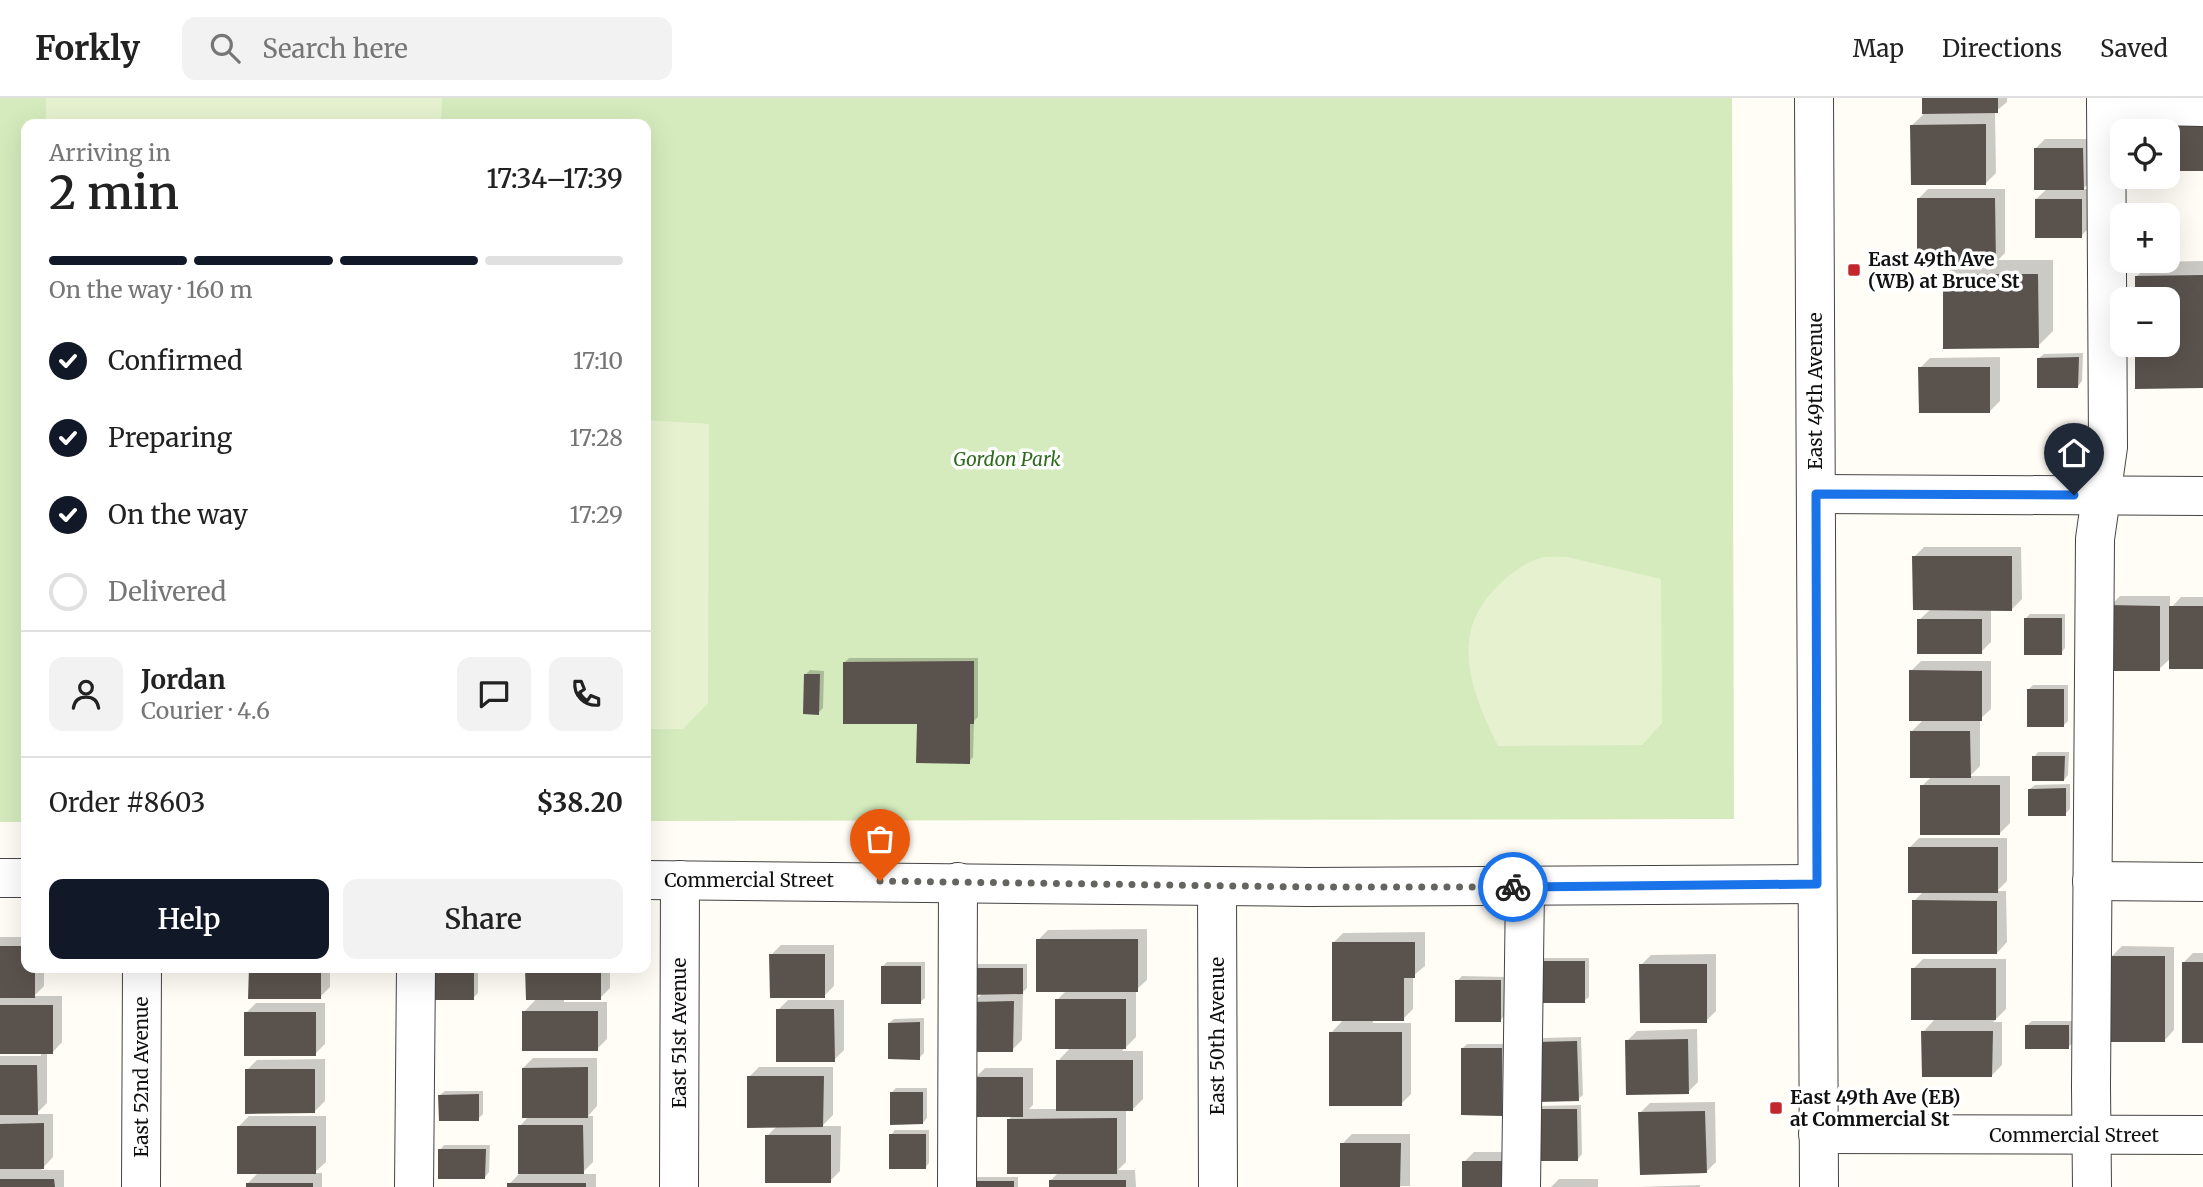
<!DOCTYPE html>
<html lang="en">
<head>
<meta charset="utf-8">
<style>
	body { margin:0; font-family:Merriweather,serif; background:#f2f2f2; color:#222; height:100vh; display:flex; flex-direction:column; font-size:26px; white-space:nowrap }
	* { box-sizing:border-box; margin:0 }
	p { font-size:23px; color:#767676 }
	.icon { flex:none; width:38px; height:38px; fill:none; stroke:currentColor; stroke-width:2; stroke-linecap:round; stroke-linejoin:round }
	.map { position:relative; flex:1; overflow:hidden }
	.panel { position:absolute; left:21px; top:21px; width:630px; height:854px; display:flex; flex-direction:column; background:#fff; border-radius:14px; box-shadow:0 7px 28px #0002 }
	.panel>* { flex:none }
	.buttons { position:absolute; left:2110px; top:21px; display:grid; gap:14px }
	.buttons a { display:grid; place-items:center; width:70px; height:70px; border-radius:14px; background:#fff; box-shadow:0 7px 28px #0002; font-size:35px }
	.pin { position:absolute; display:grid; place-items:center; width:60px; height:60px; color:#fff; margin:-72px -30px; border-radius:50% 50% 50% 0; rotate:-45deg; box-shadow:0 0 7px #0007 }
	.pin .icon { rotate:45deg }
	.courier { position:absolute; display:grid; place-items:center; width:70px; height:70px; margin:-35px; border:5px solid #1a73e8; border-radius:50%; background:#fff; color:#222; box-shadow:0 2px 9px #0007 }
	.summary em { font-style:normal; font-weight:600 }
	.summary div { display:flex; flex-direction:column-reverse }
	.summary { display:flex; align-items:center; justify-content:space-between; height:119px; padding:0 28px }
	h1 { font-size:46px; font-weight:600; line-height:52px }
	.bar { display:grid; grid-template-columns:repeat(4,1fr); gap:10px 7px; align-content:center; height:84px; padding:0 28px }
	.bar i { height:9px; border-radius:5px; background:#e0e0e0 }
	.bar .on { background:#111827 }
	.bar p { grid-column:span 4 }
	.line { display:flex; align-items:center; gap:18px; padding:0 28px; border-top:2px solid #e0e0e0 }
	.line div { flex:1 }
	.round { display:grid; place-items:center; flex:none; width:74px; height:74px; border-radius:14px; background:#f2f2f2 }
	ol { padding:0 28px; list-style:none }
	li { display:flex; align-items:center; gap:21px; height:77px }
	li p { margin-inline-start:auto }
	li .icon { padding:7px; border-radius:50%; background:#111827; color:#fff; stroke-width:4 }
	li:last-child { color:#767676 }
	li i { width:38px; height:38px; border:4px solid #e0e0e0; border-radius:50% }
	.action { display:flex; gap:14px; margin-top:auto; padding:14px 28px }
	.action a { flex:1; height:80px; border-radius:14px; background:#111827; color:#fff; font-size:28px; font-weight:600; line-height:80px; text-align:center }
	.action a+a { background:#f2f2f2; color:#222 }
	header { display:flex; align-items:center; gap:42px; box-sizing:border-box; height:98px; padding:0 35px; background:#fff; border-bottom:2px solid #e0e0e0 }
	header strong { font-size:33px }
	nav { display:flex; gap:38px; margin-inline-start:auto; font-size:24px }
	.search { width:490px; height:63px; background:#f2f2f2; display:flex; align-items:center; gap:18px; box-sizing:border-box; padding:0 24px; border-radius:14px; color:#767676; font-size:26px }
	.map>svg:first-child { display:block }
</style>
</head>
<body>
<header>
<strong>Forkly</strong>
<div class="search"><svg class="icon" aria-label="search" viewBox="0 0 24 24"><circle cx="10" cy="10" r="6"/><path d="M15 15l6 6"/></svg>Search here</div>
<nav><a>Map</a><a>Directions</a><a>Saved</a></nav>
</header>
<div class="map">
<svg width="2203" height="1089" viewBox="0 0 2203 1089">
	<rect width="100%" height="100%" fill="#fffdf5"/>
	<polygon fill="#d5ebbd" points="0,0 1732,0 1734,721 646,723 646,26 26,26 26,724 0,724"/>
	<g fill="#e6f2cf">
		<polygon points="46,0 442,0 441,26 46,26"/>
		<polygon points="646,322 709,326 708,605 683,631 646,631"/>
		<path d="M 1567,459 L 1661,481 L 1662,625 L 1642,647 L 1498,648 C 1471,592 1447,535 1500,486 C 1510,476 1526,464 1540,460 C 1548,458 1559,459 1567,459 Z"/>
	</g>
	<g fill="#0003">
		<polygon points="1923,0 2007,0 2007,4 1995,14 1996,75 1986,85 1912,27 1923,17"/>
		<polygon points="2045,41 2093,41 2093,81 2083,91 2091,91 2091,128 2081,138 2036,101 2047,91 2035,51"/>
		<polygon points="1928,91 2005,91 2005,155 1998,162 2053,162 2053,233 2038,248 1945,177 1956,165 1918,101"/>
		<polygon points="2203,163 2203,288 2137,289 2137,247 2168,247 2168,201 2137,201 2137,178 2151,164"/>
		<polygon points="2083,255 2082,283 2078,288 2039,260 2044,256"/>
		<polygon points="2000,259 2000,303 1990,313 1920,270 1930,260"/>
		<polygon points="1924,449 2021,449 2022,501 2012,511 1991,511 1991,544 1981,554 1919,522 1931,511 1914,459"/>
		<polygon points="2120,498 2170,498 2170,511 2181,499 2203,499 2203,570 2171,560 2159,571 2110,508"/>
		<polygon points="2030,516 2065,516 2065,550 2061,555 2025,521"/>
		<polygon points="849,560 978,560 978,619 974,623 973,659 969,664 844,565"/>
		<polygon points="1921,563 1991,563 1991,611 1980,621 1980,668 1970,678 2010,678 2010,725 2000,735 1922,688 1932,678 1911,634 1924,621 1911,573"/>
		<polygon points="810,572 824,573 823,610 818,615 805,577"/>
		<polygon points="2033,587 2068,587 2068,623 2063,628 2028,592"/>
		<polygon points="2038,654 2069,654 2068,677 2064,682 2034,659"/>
		<polygon points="2070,686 2070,711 2065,716 2030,691 2035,687"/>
		<polygon points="1919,740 2007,740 2007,783 1997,793 2006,793 2007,844 1997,855 1914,803 1924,793 1909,750"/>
		<polygon points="1147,831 1147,882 1136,892 1136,939 1122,953 1143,953 1143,1001 1133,1011 1126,1011 1126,1064 1118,1072 1135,1072 1136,1089 1051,1089 1051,1082 1058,1075 1009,1021 1013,1017 975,980 985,970 1033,970 1033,1007 1029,1011 1058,1011 1058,963 1071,949 1057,902 1067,892 1038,842 1048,832"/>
		<polygon points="1425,834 1425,868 1413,878 1413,911 1403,921 1373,921 1373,925 1411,925 1411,996 1401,1006 1331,935 1344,921 1333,845 1343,835"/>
		<polygon points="0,839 26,839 26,870 44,870 44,888 34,898 62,898 62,944 52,955 47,955 47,1005 36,1016 53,1016 53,1059 41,1072 64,1072 64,1089 0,1089 0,958 41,958 41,955 0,954"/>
		<polygon points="781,847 834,847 834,888 824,898 771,857"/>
		<polygon points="2122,848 2174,849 2174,932 2164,943 2112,858"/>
		<polygon points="2193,855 2203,855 2203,943 2183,865"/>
		<polygon points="1716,856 1716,913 1706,923 1641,867 1651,857"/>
		<polygon points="1542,860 1589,860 1589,899 1584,903 1537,903"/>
		<polygon points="1923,861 2006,861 2006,911 1993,924 2002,924 2002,967 1992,977 1923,934 1936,920 1913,871"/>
		<polygon points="887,864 925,864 925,900 920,904 882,869"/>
		<polygon points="973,866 1027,866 1027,890 1023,894 1022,942 1012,952 973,904 983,895"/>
		<polygon points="250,870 330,870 330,889 320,899 250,899"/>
		<polygon points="434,870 478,870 478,895 473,900"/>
		<polygon points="527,870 610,870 610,890 600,900 564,900 564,904 607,904 607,941 597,951 524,914 537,900 527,900"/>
		<polygon points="1462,878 1505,879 1505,917 1501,922 1457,883"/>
		<polygon points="788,902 844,902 844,952 834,962 778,912"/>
		<polygon points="256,905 325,905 325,946 315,956 246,915"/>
		<polygon points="924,920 924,955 919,960 889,925 894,921"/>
		<polygon points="2032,923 2073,923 2073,945 2068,949 2027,927"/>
		<polygon points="1697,931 1698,984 1688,994 1627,943 1637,933"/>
		<polygon points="1581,939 1583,997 1578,1001 1538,945 1543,940"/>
		<polygon points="1467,946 1506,946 1506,1011 1501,1016 1462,951"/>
		<polygon points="533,960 597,960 597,1008 588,1018 593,1018 593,1064 581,1076 596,1076 596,1089 509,1089 509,1086 520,1075 520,1028 529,1018 523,970"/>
		<polygon points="325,961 325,1003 315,1013 247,972 257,962"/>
		<polygon points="759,969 833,969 833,1017 822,1028 841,1028 840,1073 830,1083 767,1038 777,1028 749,979"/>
		<polygon points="896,990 927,990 927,1020 923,1025 892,994"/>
		<polygon points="445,993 483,993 483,1016 478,1021 440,997"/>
		<polygon points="1715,1004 1716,1064 1706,1074 1640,1015 1650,1005"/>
		<polygon points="1581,1007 1582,1056 1578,1061 1537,1012 1541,1008"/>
		<polygon points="249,1018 326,1018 326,1064 314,1075 322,1075 322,1089 248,1089 248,1085 259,1074 239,1028"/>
		<polygon points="895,1032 929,1032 929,1065 925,1070 891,1037"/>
		<polygon points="1352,1036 1410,1036 1410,1088 1342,1089 1342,1046"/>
		<polygon points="444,1047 490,1047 489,1074 485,1079 440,1052"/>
		<polygon points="1474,1054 1512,1054 1512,1089 1464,1089 1464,1064"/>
		<polygon points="976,1079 1018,1079 1018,1089 971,1089"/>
		<polygon points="1559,1081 1598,1081 1598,1089 1551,1089"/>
		<polygon points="1700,1087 1700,1089 1638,1089"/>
	</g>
	<g fill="#5a524d">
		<polygon points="1922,0 1998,0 1998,15 1922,16"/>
		<polygon points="1986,26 1986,87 1911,87 1910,27"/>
		<polygon points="2158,27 2203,27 2203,73 2168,73 2168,33 2158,33"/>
		<polygon points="2034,50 2083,50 2084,92 2034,92"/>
		<polygon points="1917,100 1995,100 1996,167 1917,167"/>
		<rect x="2035" y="101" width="47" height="39"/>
		<polygon points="1943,176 2038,176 2039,250 1943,251"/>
		<polygon points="2203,177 2203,290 2135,291 2135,247 2168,247 2168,201 2135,201 2135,178"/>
		<polygon points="2079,259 2078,290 2037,290 2037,260"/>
		<polygon points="1918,269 1990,269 1990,315 1919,315"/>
		<polygon points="1912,458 2012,458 2012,513 1913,512"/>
		<polygon points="2108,507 2160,508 2160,573 2108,573"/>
		<rect x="2169" y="508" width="34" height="63"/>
		<rect x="2024" y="520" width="38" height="37"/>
		<rect x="1917" y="521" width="65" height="35"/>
		<polygon points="974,563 974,626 970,626 970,666 916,665 917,626 843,626 843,564"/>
		<polygon points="1909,572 1982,573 1982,623 1909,623"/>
		<polygon points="804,576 820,576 819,617 803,616"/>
		<rect x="2027" y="591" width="37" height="38"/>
		<polygon points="1910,633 1970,633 1971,680 1910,680"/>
		<polygon points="2032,658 2065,658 2064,683 2032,683"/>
		<rect x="1920" y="687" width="80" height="50"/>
		<polygon points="2066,690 2066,718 2028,718 2028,691"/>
		<rect x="1908" y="749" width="90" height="46"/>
		<polygon points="1912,802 1997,803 1997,856 1912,856"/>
		<rect x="1036" y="841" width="102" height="53"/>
		<polygon points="1332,844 1415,844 1415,880 1404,880 1404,923 1332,923"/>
		<polygon points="0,848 26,848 26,870 35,870 35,900 0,900"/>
		<polygon points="769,856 825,856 825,900 770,900"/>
		<polygon points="2111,858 2165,858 2165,944 2110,944"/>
		<rect x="1536" y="863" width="49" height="42"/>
		<rect x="2182" y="864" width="21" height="81"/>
		<polygon points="1639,866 1707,866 1707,925 1640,925"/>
		<rect x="881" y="868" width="40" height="38"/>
		<polygon points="249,870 321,870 321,901 248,901"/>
		<rect x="433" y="870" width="41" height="32"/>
		<polygon points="525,870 601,870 601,902 526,902"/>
		<polygon points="967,870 1023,870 1023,896 967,897"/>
		<rect x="1911" y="870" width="85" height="52"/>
		<rect x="1455" y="882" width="46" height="42"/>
		<rect x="1055" y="901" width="71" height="50"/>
		<polygon points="1014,903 1013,954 971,954 971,904"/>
		<rect x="0" y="907" width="53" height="49"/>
		<polygon points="776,911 834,911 835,964 776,964"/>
		<rect x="522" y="913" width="76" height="40"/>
		<rect x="244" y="914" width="72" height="44"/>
		<polygon points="920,924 920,962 888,961 888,925"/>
		<rect x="2025" y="927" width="44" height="24"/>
		<polygon points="1921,933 1993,933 1992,979 1922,979"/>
		<rect x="1329" y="934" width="73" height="74"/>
		<polygon points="1688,941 1689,996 1626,997 1625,942"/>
		<polygon points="1577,943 1579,1003 1537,1004 1536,944"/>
		<polygon points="1461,950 1502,950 1502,1018 1461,1017"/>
		<rect x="1056" y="962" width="77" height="51"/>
		<polygon points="0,967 37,967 38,1017 0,1017"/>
		<polygon points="588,969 588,1020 522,1020 522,970"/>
		<polygon points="245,971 315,971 315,1015 245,1016"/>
		<polygon points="747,978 824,978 823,1029 747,1030"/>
		<rect x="973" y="979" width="50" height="40"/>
		<polygon points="890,994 923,994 923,1026 890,1027"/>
		<polygon points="479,996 479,1023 439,1023 438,997"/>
		<polygon points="1535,1011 1577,1011 1578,1063 1536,1063"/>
		<polygon points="1705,1013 1707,1075 1640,1077 1638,1014"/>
		<polygon points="1117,1020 1117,1076 1007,1076 1007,1021"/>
		<polygon points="44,1025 44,1071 0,1071 0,1026"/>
		<polygon points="518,1027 583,1027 584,1076 518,1076"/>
		<rect x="237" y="1028" width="79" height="48"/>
		<rect x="889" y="1036" width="37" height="35"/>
		<rect x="765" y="1037" width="66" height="48"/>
		<polygon points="1340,1045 1401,1045 1400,1089 1340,1089"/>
		<polygon points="438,1051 486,1051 485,1081 438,1081"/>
		<rect x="1462" y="1063" width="41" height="26"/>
		<polygon points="0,1081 54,1081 55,1089 0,1089"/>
		<rect x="1049" y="1082" width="77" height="7"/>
		<rect x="970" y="1083" width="44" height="6"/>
		<rect x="246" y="1085" width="67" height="4"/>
		<rect x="507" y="1085" width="79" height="4"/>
	</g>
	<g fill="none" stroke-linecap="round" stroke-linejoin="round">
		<g stroke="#444" stroke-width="40">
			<g id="minor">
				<polyline points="1814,0 1819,1089"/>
				<polyline points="2106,7 2203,9"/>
				<polyline points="1816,396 2203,398"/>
				<polyline points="0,780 26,780"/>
				<polyline points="646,782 1308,789 1817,786"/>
				<polyline points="2092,783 2203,784"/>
				<polyline points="1217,788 1218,1089"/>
				<polyline points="1818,1036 2203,1037"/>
				<polyline points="141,1089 142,870"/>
				<polyline points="414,1089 416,870"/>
				<polyline points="679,1089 680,782"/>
				<polyline points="957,1089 958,784"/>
				<polyline points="1521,1089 1525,789"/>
				<polyline points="2092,1089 2091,989 2095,441 2108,349 2106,0"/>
			</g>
		</g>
		<use href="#minor" stroke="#fff" stroke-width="38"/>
	</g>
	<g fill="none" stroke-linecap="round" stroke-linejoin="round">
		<polyline stroke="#646461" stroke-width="7" stroke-dasharray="0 12.6" points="880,783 1308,789 1513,789"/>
		<polyline stroke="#1a73e8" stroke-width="9" points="1513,789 1817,786 1816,396 2074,397"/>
	</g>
	<g fill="#c4262e" stroke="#fff" stroke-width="2.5">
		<rect x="1847" y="165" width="14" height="14" rx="3.5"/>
		<rect x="1769" y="1003" width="14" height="14" rx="3.5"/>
	</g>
	<g text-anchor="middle" stroke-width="7" stroke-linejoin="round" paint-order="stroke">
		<g font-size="19" font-weight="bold" fill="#111" stroke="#fff" text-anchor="start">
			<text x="1868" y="168">East 49th Ave<tspan x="1868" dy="22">(WB) at Bruce St</tspan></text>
			<text x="1790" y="1006">East 49th Ave (EB)<tspan x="1790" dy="22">at Commercial St</tspan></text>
		</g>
		<g font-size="19" fill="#111" stroke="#fff">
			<text transform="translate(1815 293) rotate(-90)" y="7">East 49th Avenue</text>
			<text x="749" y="789">Commercial Street</text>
			<text transform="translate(679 935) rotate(-90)" y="7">East 51st Avenue</text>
			<text transform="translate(1217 938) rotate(-90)" y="7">East 50th Avenue</text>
			<text transform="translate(141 979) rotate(-90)" y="7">East 52nd Avenue</text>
			<text x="2074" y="1044">Commercial Street</text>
		</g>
		<g font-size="19" font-style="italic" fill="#2f6b1f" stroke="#fff">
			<text x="1007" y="368">Gordon Park</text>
		</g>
	</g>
</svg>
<div class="buttons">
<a><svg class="icon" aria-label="locate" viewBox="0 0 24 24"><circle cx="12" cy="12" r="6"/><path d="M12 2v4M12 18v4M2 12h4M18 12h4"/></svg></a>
<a>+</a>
<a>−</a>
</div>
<div class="pin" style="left:880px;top:783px;background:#ea580c"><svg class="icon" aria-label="bag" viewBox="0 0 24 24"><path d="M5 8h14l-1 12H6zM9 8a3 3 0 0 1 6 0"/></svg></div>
<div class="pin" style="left:2074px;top:397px;background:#1f2937"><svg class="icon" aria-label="home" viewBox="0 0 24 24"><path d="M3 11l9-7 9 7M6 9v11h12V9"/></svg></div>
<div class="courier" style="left:1513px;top:789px"><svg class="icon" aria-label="bike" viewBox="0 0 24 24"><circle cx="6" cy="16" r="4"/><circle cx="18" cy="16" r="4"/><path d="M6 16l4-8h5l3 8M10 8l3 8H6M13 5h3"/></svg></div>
<section class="panel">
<div class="summary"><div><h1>2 min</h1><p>Arriving in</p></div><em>17:34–17:39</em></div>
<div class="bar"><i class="on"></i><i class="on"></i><i class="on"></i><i></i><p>On the way · 160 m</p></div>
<ol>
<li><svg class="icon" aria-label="check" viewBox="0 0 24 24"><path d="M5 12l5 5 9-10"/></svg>Confirmed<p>17:10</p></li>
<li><svg class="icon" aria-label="check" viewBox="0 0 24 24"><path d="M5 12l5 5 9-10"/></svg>Preparing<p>17:28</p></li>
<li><svg class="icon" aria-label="check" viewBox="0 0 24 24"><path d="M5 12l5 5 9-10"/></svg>On the way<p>17:29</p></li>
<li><i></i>Delivered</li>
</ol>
<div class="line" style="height:126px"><a class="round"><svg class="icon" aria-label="person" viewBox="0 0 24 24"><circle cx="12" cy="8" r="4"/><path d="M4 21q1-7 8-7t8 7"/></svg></a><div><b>Jordan</b><p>Courier · 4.6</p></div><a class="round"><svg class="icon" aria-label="chat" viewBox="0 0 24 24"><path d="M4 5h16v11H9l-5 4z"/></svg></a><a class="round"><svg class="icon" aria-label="phone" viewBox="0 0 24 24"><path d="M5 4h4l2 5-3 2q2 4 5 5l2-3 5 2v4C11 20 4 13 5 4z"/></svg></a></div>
<div class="line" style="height:91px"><div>Order #8603</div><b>$38.20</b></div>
<div class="action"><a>Help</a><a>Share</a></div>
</section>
</div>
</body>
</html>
